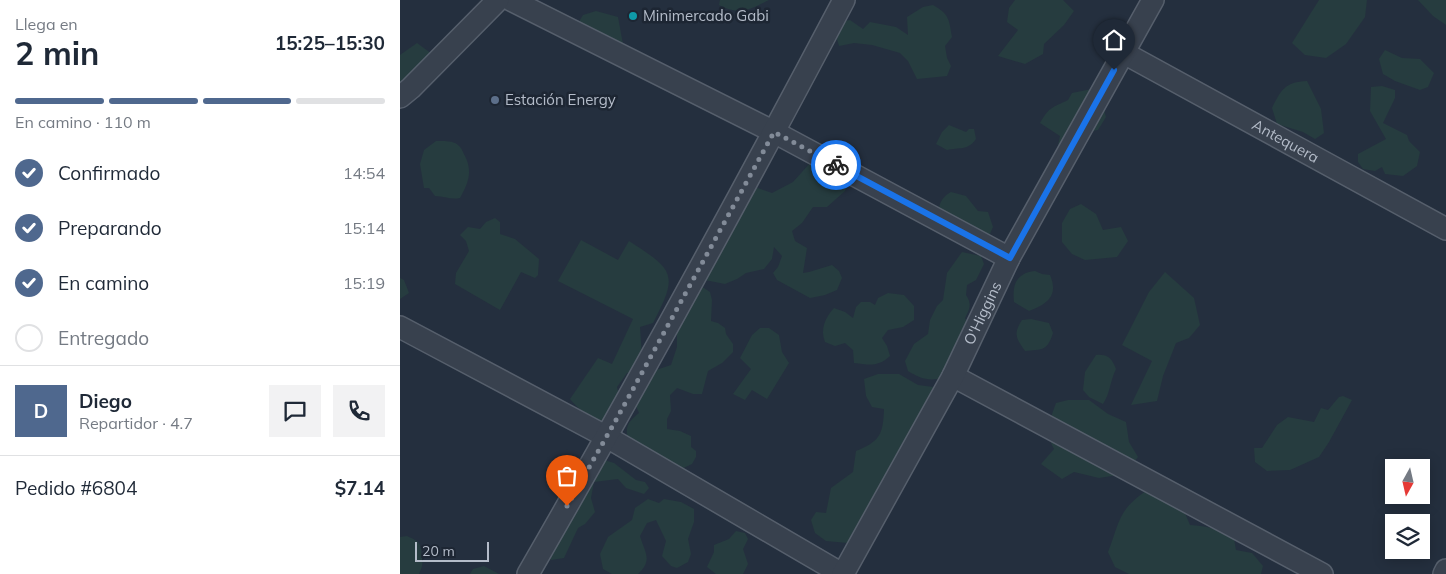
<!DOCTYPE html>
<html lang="es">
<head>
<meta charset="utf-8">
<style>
	body { margin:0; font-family:Mulish,sans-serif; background:#f2f2f3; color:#1f2937; height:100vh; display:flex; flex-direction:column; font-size:19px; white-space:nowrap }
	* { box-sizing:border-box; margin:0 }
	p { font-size:16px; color:#747a83 }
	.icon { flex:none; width:28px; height:28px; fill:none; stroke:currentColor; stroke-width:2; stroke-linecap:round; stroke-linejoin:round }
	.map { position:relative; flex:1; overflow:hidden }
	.side { display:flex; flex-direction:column; background:#fff; width:400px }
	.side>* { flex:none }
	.needle { width:32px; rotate:188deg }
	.controls { position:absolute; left:985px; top:459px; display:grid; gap:10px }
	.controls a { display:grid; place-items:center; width:45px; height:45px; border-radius:0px; background:#fff; box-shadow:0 2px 12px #0003; font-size:25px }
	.scale { position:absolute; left:15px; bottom:12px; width:74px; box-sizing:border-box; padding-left:5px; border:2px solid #b4bcc9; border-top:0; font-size:14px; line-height:18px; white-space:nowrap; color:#b4bcc9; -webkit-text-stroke:4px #1d2633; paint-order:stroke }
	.pin { position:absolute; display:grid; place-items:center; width:42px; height:42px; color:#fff; margin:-51px -21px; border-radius:50% 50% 50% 0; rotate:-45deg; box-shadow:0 0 5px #0007 }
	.pin .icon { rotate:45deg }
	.courier { position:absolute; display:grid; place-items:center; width:50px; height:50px; margin:-25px; border:4px solid #1a73e8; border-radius:50%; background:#fff; color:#222; box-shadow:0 1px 6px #0007 }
	.overview em { font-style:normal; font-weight:700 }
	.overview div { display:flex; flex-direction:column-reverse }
	.overview { display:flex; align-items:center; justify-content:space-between; height:85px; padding:0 15px }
	h1 { font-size:32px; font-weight:700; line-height:38px }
	.bar { display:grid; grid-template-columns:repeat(4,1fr); gap:8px 5px; align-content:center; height:60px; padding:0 15px }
	.bar i { height:6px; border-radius:4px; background:#e0e1e3 }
	.bar .on { background:#4f688e }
	.bar p { grid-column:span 4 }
	.line { display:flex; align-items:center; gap:12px; padding:0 15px; border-top:1px solid #e0e1e3 }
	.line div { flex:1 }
	.round { display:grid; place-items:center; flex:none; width:52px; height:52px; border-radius:0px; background:#f2f2f3 }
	ol { padding:0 15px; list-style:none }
	li { display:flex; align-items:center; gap:15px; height:55px }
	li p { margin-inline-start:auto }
	li .icon { padding:5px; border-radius:50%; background:#4f688e; color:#fff; stroke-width:4 }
	li:last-child { color:#747a83 }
	li i { width:28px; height:28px; border:2px solid #e0e1e3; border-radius:50% }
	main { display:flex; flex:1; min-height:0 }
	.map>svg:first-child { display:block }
</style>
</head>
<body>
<main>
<section class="side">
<div class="overview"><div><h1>2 min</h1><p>Llega en</p></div><em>15:25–15:30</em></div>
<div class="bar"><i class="on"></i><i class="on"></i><i class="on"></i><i></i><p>En camino · 110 m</p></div>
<ol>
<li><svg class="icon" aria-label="check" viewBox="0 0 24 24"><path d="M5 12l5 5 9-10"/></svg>Confirmado<p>14:54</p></li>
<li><svg class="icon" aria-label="check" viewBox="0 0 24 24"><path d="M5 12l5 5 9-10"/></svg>Preparando<p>15:14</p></li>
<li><svg class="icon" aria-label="check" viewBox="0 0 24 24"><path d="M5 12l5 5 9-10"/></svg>En camino<p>15:19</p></li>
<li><i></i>Entregado</li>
</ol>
<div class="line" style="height:90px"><b class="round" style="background:#4f688e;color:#fff">D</b><div><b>Diego</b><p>Repartidor · 4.7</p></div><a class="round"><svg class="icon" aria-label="chat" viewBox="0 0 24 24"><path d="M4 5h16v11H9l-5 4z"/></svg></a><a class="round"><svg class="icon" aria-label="phone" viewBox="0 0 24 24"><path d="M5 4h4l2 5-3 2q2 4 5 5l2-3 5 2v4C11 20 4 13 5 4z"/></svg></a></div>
<div class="line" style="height:65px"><div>Pedido #6804</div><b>$7.14</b></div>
</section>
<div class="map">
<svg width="1046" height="574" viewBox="0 0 1046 574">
	<rect width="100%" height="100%" fill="#242f3e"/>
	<g fill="#263c3f">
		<path d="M 320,0 L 369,0 C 348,10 341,16 319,5 Z"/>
		<polygon points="615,0 663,0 674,11 664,25 644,44 643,54 625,64 598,56 618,30 607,22 609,8"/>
		<polygon points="919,0 967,0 965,17 946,44 926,58 905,55 892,43"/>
		<polygon points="1018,0 1046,0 1046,25 1033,16"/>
		<path d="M 533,5 C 549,14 549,19 552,37 L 545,46 L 547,58 L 551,66 L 547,76 L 517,79 L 508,61 L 500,53 L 472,45 L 454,43 L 439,46 L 437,39 L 440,22 L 450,20 L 463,29 L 470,22 L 496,27 L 508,35 L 507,17 L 523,7 Z"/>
		<polygon points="196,11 218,17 223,44 180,26 180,20 183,15"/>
		<polygon points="17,43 32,54 0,104 0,55"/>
		<polygon points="985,50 1002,58 1020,59 1034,73 1028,87 1020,90 995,81 983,74 979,59"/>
		<path d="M 907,81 L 921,109 L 924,133 L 915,139 L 903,132 L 877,124 L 872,108 C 881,90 885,82 907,81 Z"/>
		<polygon points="982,86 995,90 995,98 983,123 1007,135 1009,141 1020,152 1017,166 1003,176 985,174 982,167 975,171 963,169 958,162 958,154 986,139 970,111 971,87"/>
		<path d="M 692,89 L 702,103 L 706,117 L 698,130 L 677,134 L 668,143 L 658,145 L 660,136 L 640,123 C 650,106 652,108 668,100 L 672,93 Z"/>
		<path d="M 549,125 L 566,132 L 569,129 L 574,129 L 576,139 C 568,151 559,147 547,150 L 536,144 L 542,132 Z"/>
		<path d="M 36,141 C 43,141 54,140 59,146 C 62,148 63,153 65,156 C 73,172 68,184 60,198 C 51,200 44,196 35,196 L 29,188 L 24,188 L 20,164 L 24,150 Z"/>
		<polygon points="420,152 449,180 445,191 427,207 413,207 402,223 392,231 395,241 407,248 403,273 409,272 432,265 439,271 442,278 437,290 425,295 410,298 377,280 373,273 378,267 382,256 374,247 372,259 364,269 346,273 337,279 325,284 305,280 345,188 358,188 372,193 393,182"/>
		<path d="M 551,192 L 566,196 L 578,211 L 588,212 L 593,227 L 586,243 L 540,224 C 538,210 537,200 551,192 Z"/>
		<polygon points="681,204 696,214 703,230 721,227 728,241 717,257 685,260 672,254 662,242 662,223 670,209"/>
		<polygon points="95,218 100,222 100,234 115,239 139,259 138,275 135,278 121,272 100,310 55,284 56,273 69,251 66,241 60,235 68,227 80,229 86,222"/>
		<path d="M 181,240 L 218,260 L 229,241 C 274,270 279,274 253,323 L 240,327 L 242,357 L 233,372 L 227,373 L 217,387 L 219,396 L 216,414 L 202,421 C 188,416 180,411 170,399 L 198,358 L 212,364 L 233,319 L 158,281 Z"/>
		<path d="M 562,252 L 581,256 L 584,264 L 576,280 L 567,285 L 566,295 C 572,304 570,309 565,318 L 571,331 L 545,377 C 530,382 521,379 508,371 L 505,361 L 514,344 L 528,334 L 530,320 L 537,306 L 543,300 L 547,273 Z"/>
		<path d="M 635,271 L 642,274 L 650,275 C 659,296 647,304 629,311 L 614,302 C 612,285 616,273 635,271 Z"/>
		<polygon points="765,272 794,298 800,325 789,338 776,343 763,376 757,401 731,405 752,361 722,345 749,292"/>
		<polygon points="0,278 4,280 9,293 0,299"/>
		<path d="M 301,286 L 310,292 L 312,300 L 311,321 L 318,323 L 325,328 L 326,334 L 333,344 L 333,352 L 322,363 L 308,371 L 302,394 L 293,394 L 277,388 L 270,395 L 271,411 L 267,419 L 267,429 L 280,431 L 291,436 L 291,447 L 296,451 L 296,457 L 292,464 L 277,471 L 230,446 C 225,429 225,424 239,413 L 236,406 L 236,390 L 253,371 L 271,365 L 277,347 L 277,326 Z"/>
		<path d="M 488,293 L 504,295 L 514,306 L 514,320 L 503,327 L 488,330 L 482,338 L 487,346 L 490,356 C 478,367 470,365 454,363 L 453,350 L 445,343 L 435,346 L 425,342 C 420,329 425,318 434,308 L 445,312 L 453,318 L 456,307 L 461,302 L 470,302 L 475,305 L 478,298 Z"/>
		<path d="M 631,319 L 649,323 L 653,333 C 647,352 642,349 625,351 C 616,338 613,334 622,320 Z"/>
		<polygon points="360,328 369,328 379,335 382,352 389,363 367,399 352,390 345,400 333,394 351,369 340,358 352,335"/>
		<path d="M 696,355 C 707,354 712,358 716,369 C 710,381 710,394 703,404 L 689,397 L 683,390 L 685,372 Z"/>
		<path d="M 478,374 L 499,374 L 518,385 L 533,387 L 537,390 L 459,544 L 426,541 L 415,533 L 411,520 L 416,512 L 426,513 L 431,488 L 453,472 L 456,451 C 480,441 483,435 484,409 L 472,407 L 466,396 L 464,379 Z"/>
		<polygon points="943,396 952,400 929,442 919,457 890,470 867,471 855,462 854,448 862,448 877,425 888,417 914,422 921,408 928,410 939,397"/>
		<path d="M 668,400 L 689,400 L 708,414 L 726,422 L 729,442 L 738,457 L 724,474 L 699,478 L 674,472 L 662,479 L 641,464 L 654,449 C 645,433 650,419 656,403 Z"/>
		<polygon points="201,459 214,463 236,480 245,482 249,488 244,494 226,488 218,479 194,482 191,498 195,512 185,524 178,528 164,558 151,560 145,552"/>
		<path d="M 746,491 L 782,506 L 790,525 C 807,526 821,529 834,539 L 836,550 L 852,553 L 863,566 L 861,574 L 729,574 L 715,567 L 708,552 C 720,522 717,511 746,491 Z"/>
		<path d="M 248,499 L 259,503 L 264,499 L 281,502 L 294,509 L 294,522 L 288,539 L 291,554 L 288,562 L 277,568 L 271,566 L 262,556 L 266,541 L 256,520 L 247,523 L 240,536 C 245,553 253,560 238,574 L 212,574 L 203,569 L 200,554 L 208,537 L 232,520 L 235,508 Z"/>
		<polygon points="336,531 345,533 348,539 343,549 348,564 343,574 316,574 307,567 314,552 314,545 329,539"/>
		<path d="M 7,536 C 22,543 20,542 22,558 C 23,565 22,567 19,574 L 0,574 L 0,537 Z"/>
		<polygon points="84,566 99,574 70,574 73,569"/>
	</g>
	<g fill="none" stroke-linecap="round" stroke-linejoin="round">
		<g stroke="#565f6c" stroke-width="24">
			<g id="street">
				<polyline points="111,0 374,132 609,258"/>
				<path id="s1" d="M 724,53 L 1046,229"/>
				<polyline points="0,97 11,88 98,0"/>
				<polyline points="0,327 207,437 442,574"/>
				<polyline points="553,376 922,574"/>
				<path d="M 128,574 C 237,385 342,193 444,0"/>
				<path id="s2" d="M 443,574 L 553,376 L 609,258 L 753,0"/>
				<polyline points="1044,574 1046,570"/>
			</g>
		</g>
		<use href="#street" stroke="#38414e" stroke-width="21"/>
	</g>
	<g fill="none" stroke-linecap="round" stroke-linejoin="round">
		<polyline stroke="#828b98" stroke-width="5" stroke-dasharray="0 9" points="167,506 216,420 374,132 436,165"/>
		<polyline stroke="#1a73e8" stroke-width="6" points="436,165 610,258 714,70"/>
	</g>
	<circle fill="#0f9aa8" stroke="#1d2633" stroke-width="2" cx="233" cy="16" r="5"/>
	<circle fill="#5c6f8a" stroke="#1d2633" stroke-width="2" cx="95" cy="100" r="5"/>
	<g text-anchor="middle" stroke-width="5" stroke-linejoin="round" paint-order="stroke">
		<g font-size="15" fill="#b4bcc9" stroke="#1d2633" text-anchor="start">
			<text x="243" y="21">Minimercado Gabi</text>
			<text x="105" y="105">Estación Energy</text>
		</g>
		<g font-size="15" fill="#b4bcc9" stroke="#1d2633">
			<text dy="5" stroke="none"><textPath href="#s1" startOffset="184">Antequera</textPath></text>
			<text dy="5" stroke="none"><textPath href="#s2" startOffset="296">O'Higgins</textPath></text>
		</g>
	</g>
</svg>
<div class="controls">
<a><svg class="needle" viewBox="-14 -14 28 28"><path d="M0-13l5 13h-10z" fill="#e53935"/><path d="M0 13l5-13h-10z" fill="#747a83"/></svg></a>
<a><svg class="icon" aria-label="layers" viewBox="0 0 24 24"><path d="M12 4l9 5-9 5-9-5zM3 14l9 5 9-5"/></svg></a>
</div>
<div class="scale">20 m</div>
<div class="pin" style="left:167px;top:506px;background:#ea580c"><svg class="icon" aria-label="bag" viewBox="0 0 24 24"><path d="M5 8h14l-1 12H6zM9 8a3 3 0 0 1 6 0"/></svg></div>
<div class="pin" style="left:714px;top:70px;background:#1f2937"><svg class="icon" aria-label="home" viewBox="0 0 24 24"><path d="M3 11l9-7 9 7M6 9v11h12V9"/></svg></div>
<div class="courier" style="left:436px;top:165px"><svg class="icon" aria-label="bike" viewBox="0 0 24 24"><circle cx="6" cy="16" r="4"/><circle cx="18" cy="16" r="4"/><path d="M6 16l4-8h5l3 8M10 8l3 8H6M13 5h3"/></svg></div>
</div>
</main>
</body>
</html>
